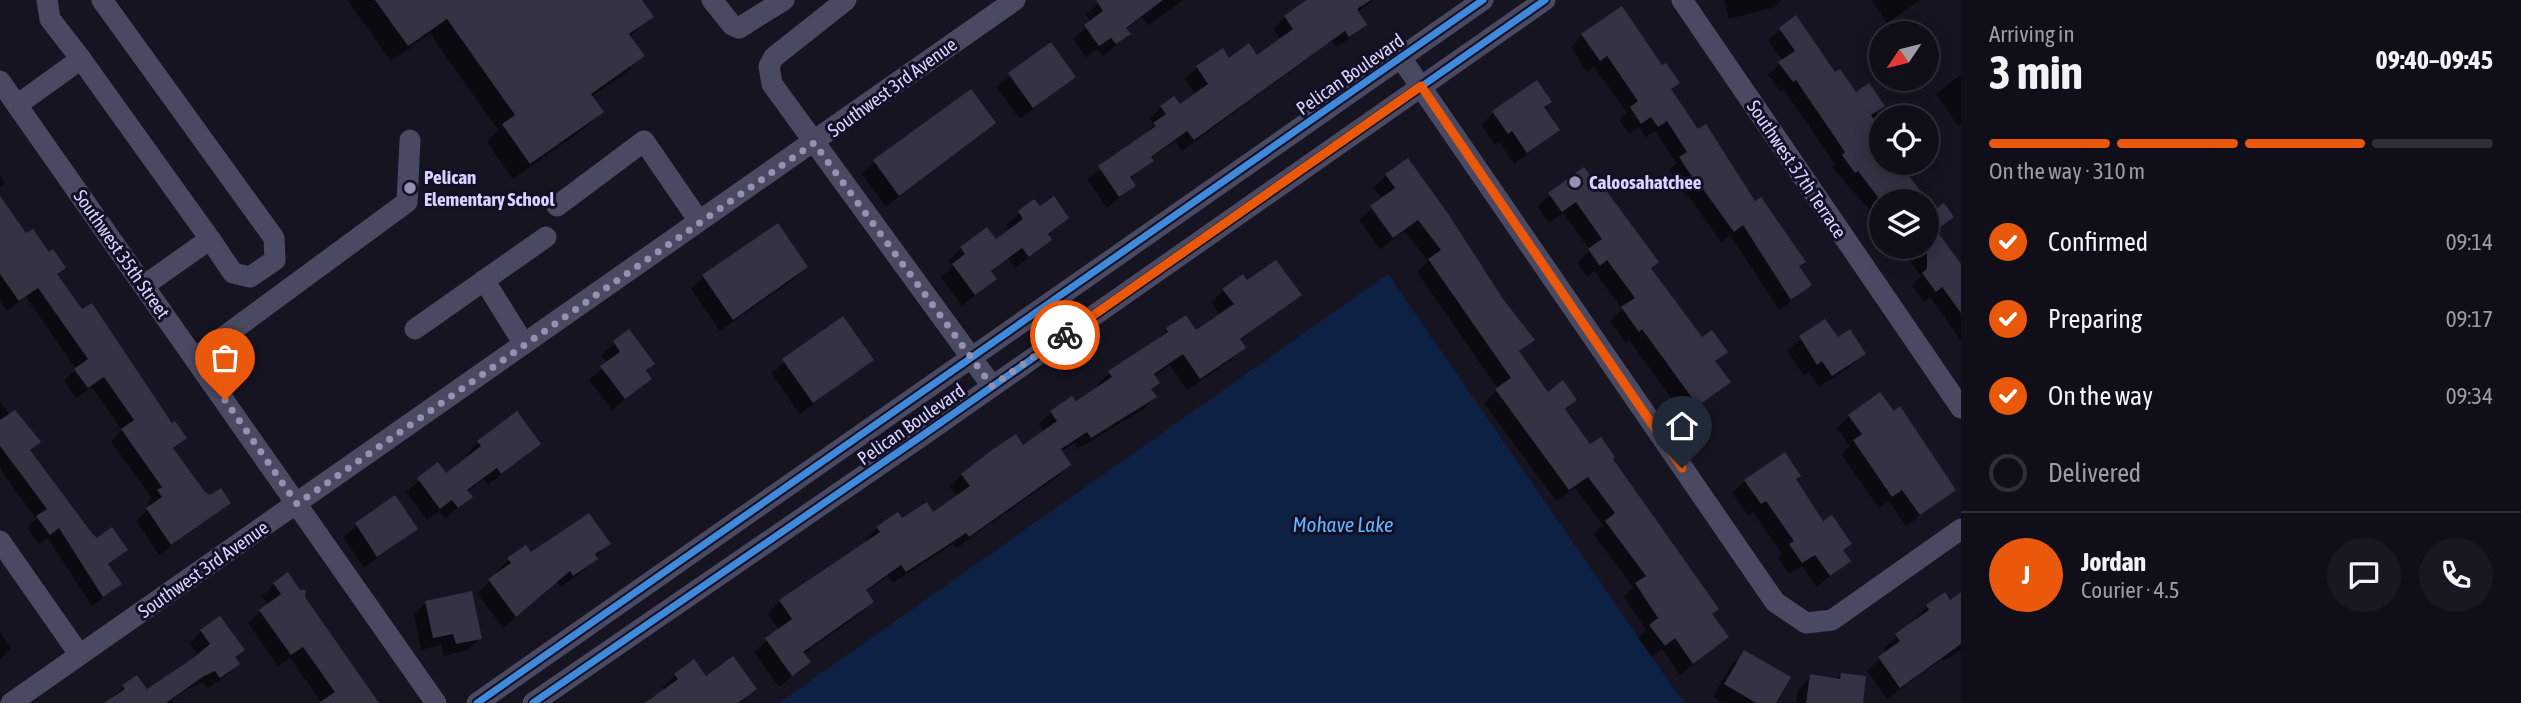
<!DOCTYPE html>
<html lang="en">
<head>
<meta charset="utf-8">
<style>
	body { margin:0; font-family:"Asap Condensed",sans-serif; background:#191822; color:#f1f3f6; height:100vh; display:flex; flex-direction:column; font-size:26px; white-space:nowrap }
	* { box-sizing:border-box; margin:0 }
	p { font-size:23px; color:#9c9ca2 }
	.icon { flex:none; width:38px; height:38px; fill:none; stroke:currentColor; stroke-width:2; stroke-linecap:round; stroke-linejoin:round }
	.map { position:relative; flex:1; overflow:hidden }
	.details { display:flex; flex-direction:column; background:#100f19; width:560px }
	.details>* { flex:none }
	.needle { width:46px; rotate:235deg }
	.fabs { position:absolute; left:1869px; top:21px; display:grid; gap:14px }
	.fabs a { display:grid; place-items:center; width:70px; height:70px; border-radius:50%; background:#100f19; box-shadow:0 4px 18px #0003,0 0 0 2px #302f38; font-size:35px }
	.pin { position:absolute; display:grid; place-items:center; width:60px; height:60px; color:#fff; margin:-72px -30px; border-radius:50% 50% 50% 0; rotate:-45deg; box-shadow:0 0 7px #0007 }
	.pin .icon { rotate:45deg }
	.courier { position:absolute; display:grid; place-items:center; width:70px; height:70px; margin:-35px; border:5px solid #ea580c; border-radius:50%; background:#fff; color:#222; box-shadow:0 2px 9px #0007 }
	.headline em { font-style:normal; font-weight:700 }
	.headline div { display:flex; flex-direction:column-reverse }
	.headline { display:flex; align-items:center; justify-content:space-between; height:119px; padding:0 28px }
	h1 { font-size:46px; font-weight:700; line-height:52px }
	.bar { display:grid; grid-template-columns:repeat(4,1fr); gap:10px 7px; align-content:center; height:84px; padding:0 28px }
	.bar i { height:9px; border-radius:5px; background:#302f38 }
	.bar .selected { background:#ea580c }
	.bar p { grid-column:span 4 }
	.line { display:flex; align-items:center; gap:18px; padding:0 28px; border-top:2px solid #302f38 }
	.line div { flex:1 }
	.round { display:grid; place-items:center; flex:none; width:74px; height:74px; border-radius:37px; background:#191822 }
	ol { padding:0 28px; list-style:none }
	li { display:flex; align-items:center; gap:21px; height:77px }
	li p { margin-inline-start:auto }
	li .icon { padding:7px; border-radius:50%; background:#ea580c; color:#fff; stroke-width:4 }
	li:last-child { color:#9c9ca2 }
	li i { width:38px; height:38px; border:4px solid #302f38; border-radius:50% }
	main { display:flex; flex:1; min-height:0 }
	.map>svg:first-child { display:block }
</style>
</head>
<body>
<main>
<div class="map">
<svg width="1961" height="703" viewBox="0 0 1961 703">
	<rect width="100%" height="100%" fill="#161421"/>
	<polygon fill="#0d2144" points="1388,274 1676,692 1687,703 779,703"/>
	<g fill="#0007">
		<polygon points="347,0 639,0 651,17 630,37 643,56 627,72 591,97 601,112 585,128 513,179 487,142 498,130 430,34 391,61"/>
		<polygon points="1102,0 1183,0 1148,25 1142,17 1125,30 1128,34 1103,56 1098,49 1086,57 1073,39 1091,23 1086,15"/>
		<polygon points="1313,0 1374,0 1357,12 1365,24 1353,36 1336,47 1332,41 1182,151 1175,141 1150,159 1130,180 1134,186 1107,208 1087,179 1143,136 1154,125 1150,119 1161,107 1180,106 1196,95 1185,79 1197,68 1257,58 1281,40 1273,29 1285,17"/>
		<polygon points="1724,0 1782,0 1775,7 1729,19"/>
		<polygon points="1871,0 1920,0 1887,23"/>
		<polygon points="1796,18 1835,75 1855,94 1882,106 1876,113 1881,120 1881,163 1913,163 1916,167 1907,176 1926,201 1881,201 1881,223 1832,167 1835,164 1784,90 1781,92 1768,75 1783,61 1768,40"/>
		<polygon points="1582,35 1662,68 1677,83 1670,91 1810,284 1798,296 1779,310 1730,235 1721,242 1688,195 1686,197 1669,170 1676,163 1655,131 1646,137 1639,127 1629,134 1619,120 1627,112 1594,67 1587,72 1571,47"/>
		<polygon points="1051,45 1074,77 1020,119 996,87"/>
		<polygon points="1961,74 1961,124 1958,126 1936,94"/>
		<polygon points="1550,102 1543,109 1558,130 1514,164 1499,142 1495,145 1481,125 1493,113"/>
		<polygon points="993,122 886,207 862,174 874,162"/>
		<polygon points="1583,169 1702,340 1726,351 1715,362 1729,382 1685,417 1629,340 1626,343 1610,321 1622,309 1594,271 1587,277 1577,263 1590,250 1563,213 1549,223 1537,206"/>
		<polygon points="1386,175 1502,300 1532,339 1518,353 1547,394 1575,400 1564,411 1590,447 1611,459 1727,637 1680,675 1662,649 1652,657 1638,638 1646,630 1624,597 1633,587 1593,534 1603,525 1575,488 1556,501 1484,403 1498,389 1417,272 1428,261 1405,231 1380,249 1359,220 1382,199 1374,188"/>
		<polygon points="0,176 5,183 0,187"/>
		<polygon points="0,199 26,236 64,268 56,275 82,312 185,438 173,450 203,494 229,503 159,555 136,521 150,507 147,502 152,498 111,442 122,430 92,387 76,398 64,381 76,369 26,297 7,311 0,301"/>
		<polygon points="1034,201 1039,208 1067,218 1047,236 1050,240 1037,252 1015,268 1008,259 990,272 994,279 962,306 941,277 953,266 949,261 961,248 995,241 1010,230 1006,225"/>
		<polygon points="1927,202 1934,212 1951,216 1935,232 1961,267 1961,341 1930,297 1924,302 1912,286 1921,276 1899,247 1927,247"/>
		<polygon points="777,225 806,267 794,279 720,331 691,289 703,277"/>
		<polygon points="1247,283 1299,295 1239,341 1244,348 1231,360 1187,390 1170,365 1154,377 1158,383 1150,391 1155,397 1143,409 1078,449 1074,443 1060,452 1069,465 1057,477 956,548 953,544 893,583 888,576 865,592 872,602 860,614 803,654 808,662 779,687 754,652 779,630 768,614 780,601 867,543 865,541 877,528 933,515 957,497 950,487 962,475 1023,447 1044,432 1039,424 1051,412 1075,404 1099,388 1097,385 1109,373 1155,342 1167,330 1196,332 1220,315 1211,302 1224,290"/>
		<polygon points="842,318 872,359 800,414 771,373"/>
		<polygon points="1825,321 1837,340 1864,354 1851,366 1819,387 1809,372 1804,376 1787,350"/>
		<polygon points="629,332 653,364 645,372 650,379 612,410 589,380 608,363 601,355"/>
		<polygon points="0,401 10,416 39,442 29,452 96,540 126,549 107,566 119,584 92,606 48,538 39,544 27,528 36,519 0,469"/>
		<polygon points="517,414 539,444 488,485 484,479 467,492 470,497 445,519 439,511 427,520 406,492 437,465 445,475 468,458 466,455 478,442"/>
		<polygon points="1849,416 1953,489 1906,526 1889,501 1879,508 1841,454 1850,446 1837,428"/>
		<polygon points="1794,480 1823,523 1850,544 1842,551 1849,561 1817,587 1802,566 1789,574 1778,558 1782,554 1753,512 1748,515 1732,493 1745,481"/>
		<polygon points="395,498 416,529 364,568 343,537"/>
		<polygon points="608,543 584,571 560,587 557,582 503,628 477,593 498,574 496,572 509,560"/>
		<polygon points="274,584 299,591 377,703 322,703 290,658 278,666 248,623 268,605 262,596"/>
		<polygon points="1961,595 1961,650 1944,661 1942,659 1887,699 1867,671 1887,653 1884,648 1917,621 1915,619 1927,606 1949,603"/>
		<polygon points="426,603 480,638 468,650 443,656 441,645 421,650 414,615"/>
		<polygon points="201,631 242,650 234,658 238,664 227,675 208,688 203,682 191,687 172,700 174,703 108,703 124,686 147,691 199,656 190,643"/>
		<polygon points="0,632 11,648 0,659"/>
		<polygon points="1745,652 1774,703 1723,703 1713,697 1732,664"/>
		<polygon points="1842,674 1861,703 1796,703 1798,690 1810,677 1836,680"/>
		<polygon points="675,675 705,678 754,689 740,703 648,703 665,690 663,687"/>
	</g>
	<g fill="#343243">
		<polygon points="375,0 642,0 654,17 629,34 645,56 591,94 604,112 530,164 502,124 515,115 447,19 408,46"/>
		<polygon points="1096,0 1163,0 1126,28 1131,34 1116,44 1111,38 1099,46 1084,25 1103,11"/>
		<polygon points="1306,0 1371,0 1357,9 1367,25 1349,37 1345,31 1194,140 1187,131 1151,157 1154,161 1130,177 1136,186 1119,197 1098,166 1156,126 1153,123 1166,114 1160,106 1174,96 1180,104 1208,84 1196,66 1223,48 1229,58 1249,43 1257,55 1293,29 1284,16"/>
		<polygon points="1622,6 1662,65 1666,63 1680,83 1671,89 1698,129 1706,124 1755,201 1761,197 1806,262 1799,266 1812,285 1791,300 1743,225 1734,232 1700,185 1698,186 1679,157 1687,152 1667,121 1658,127 1651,117 1641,124 1630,107 1638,101 1607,56 1600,61 1581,34"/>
		<polygon points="1796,15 1835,72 1840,69 1856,92 1869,83 1885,106 1871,115 1881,129 1881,163 1925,163 1908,175 1928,201 1881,201 1858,171 1855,173 1842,155 1845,152 1796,80 1793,82 1778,62 1795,51 1779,28"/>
		<polygon points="1051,42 1076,77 1033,108 1008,73"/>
		<polygon points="1537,80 1552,102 1544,107 1560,130 1527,153 1512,131 1508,134 1492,111"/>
		<polygon points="971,89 996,123 899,196 873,160"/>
		<polygon points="1408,158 1449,215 1503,299 1535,340 1519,351 1548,392 1563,380 1577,400 1565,409 1590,444 1601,437 1615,457 1613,459 1719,609 1712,614 1729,637 1693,664 1675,638 1665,646 1649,625 1658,618 1635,583 1646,576 1605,521 1615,513 1588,477 1569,490 1495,389 1511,378 1428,259 1441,250 1418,220 1393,238 1370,206 1395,188 1385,174"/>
		<polygon points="1584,167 1596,183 1599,181 1659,262 1651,268 1702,337 1712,330 1728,352 1715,361 1731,382 1698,406 1642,329 1639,332 1621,307 1635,298 1607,260 1600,266 1588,249 1602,239 1576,202 1562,212 1548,193"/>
		<polygon points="0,196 26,233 33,229 49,252 53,249 66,268 57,274 82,309 92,303 172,423 175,421 187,438 173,448 205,492 210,495 221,488 231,503 171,545 146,508 162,497 157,490 162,487 121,429 134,420 104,377 88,388 74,369 88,359 38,288 19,301 0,274"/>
		<polygon points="1054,196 1069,218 1048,234 1052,240 1029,257 1022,248 991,271 997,279 975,295 952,264 965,254 960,247 987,227 996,239 1023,219 1018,211 1034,199 1040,206"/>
		<polygon points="1944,203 1954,217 1936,230 1961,264 1961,313 1942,287 1936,292 1922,273 1927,269 1927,215"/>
		<polygon points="778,223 808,267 733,320 702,275"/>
		<polygon points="1276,260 1302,295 1240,339 1246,348 1200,379 1183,354 1154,374 1160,383 1151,389 1157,397 1091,438 1087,432 1061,449 1071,465 969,537 966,533 906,572 901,565 866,590 874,602 803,652 811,662 792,676 765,638 792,619 779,600 880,532 876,527 898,512 902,518 927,502 933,512 970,486 961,474 992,450 1016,434 1023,445 1057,421 1050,411 1072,396 1076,401 1112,377 1108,371 1168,332 1166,328 1186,315 1196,330 1234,304 1222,289 1243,274 1247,280"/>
		<polygon points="843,316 874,360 813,403 782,359"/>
		<polygon points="1825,319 1838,337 1850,329 1866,354 1832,376 1822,361 1817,365 1799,336"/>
		<polygon points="629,329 655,364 646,370 652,379 625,399 600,366 620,352 613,341"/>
		<polygon points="1880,392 1894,411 1900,406 1956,490 1920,515 1902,490 1892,497 1853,440 1862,434 1848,415"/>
		<polygon points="15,410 41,442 30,450 91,532 97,538 112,527 128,550 108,564 122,584 103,597 59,528 50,535 36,516 47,509 0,446 0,420"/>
		<polygon points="517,411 541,444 501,474 497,468 467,490 473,497 458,508 452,500 440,509 417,478 438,462 446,473 481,446 477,441"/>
		<polygon points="1785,452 1801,476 1796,479 1823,521 1832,515 1852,544 1843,550 1851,561 1830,576 1815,555 1802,563 1789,544 1794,541 1766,501 1761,504 1744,480"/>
		<polygon points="395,495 418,529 377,557 355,523"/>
		<polygon points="589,513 611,544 595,554 598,559 573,576 570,571 516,617 488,579 511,563 507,558 526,545 531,552"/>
		<polygon points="288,572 300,590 306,590 305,597 379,703 319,703 335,692 303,647 291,655 259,610 281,594 273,583"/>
		<polygon points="472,591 482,639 456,644 453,634 433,638 425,601"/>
		<polygon points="1945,592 1950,600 1961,592 1961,644 1900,688 1878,657 1900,641 1895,634 1929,610 1926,605"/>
		<polygon points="220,616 245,650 235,657 240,664 220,678 215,671 204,676 166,703 104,703 125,689 122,685 137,675 147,689 192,659 210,644 200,630"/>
		<polygon points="1744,650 1791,677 1776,703 1756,703 1724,684"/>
		<polygon points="733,656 757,689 738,703 645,703 678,679 674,674 694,659 706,676"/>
		<polygon points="1841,673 1866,676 1863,703 1806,703 1810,674 1840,679"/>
	</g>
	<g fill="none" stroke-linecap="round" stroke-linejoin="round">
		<g stroke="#4a4962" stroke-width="21">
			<polyline points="47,0 50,19 81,59"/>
			<polyline points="102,0 274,238 275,260 250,277 233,273 210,239"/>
			<polyline points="712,0 732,25 739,28 784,0"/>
			<polyline points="846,0 774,57 769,66 772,84 992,386"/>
			<polyline points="1682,0 1961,408"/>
			<polyline points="1401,58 1775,602 1806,623 1832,620 1961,529"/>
			<polyline points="0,81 436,703"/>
			<polyline points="17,105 81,59 210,239 145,285"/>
			<polyline points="557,206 644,141 699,221"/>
			<polyline points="484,280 524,344"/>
			<polyline points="415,329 546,237"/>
			<polyline points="195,358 407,202 410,140"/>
			<polyline points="0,541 79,654"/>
			<polyline points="11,703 1015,0"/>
			<polyline points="477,703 1483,0"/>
			<polyline points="533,703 923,435 1545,0"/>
		</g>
		<g stroke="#130f26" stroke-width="11">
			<g id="cycleway">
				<polyline points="477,703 1483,0"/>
				<polyline points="533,703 923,435 1545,0"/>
			</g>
		</g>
		<use href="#cycleway" stroke="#408adc" stroke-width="7"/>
	</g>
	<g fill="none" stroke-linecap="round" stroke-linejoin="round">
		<polyline stroke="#9591b1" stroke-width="7" stroke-dasharray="0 12.6" points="225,400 297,504 814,143 992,386 1065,335"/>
		<polyline stroke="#ea580c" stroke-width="9" points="1065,335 1421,86 1682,468"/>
	</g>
	<g fill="#9591b1" stroke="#130f26" stroke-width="2.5">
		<circle cx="1575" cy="182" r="7"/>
		<circle cx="410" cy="188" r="7"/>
	</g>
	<g text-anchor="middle" stroke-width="6" stroke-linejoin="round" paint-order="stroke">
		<g font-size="19" fill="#d9d4ff" stroke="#130f26">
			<text transform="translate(1350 74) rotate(-35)" y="7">Pelican Boulevard</text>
			<text transform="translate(892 87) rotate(-36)" y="7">Southwest 3rd Avenue</text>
			<text transform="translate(1797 169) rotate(56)" y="7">Southwest 37th Terrace</text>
			<text transform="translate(122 254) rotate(55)" y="7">Southwest 35th Street</text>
			<text transform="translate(911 424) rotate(-35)" y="7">Pelican Boulevard</text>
			<text transform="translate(203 569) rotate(-35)" y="7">Southwest 3rd Avenue</text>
		</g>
		<g font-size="19" font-weight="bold" fill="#d9d4ff" stroke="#130f26" text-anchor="start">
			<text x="424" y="184">Pelican<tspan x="424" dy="22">Elementary School</tspan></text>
			<text x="1589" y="189">Caloosahatchee</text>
		</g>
		<g font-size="21" font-style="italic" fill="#62b6ff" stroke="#130f26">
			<text x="1343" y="532">Mohave Lake</text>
		</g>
	</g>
</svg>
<div class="fabs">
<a><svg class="needle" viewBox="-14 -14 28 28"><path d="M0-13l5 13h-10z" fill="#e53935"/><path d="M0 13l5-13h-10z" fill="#9c9ca2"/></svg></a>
<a><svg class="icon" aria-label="locate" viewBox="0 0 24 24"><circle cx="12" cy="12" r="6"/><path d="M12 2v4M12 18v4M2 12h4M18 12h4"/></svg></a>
<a><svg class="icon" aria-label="layers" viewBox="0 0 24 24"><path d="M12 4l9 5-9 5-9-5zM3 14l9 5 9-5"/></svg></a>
</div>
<div class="pin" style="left:225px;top:400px;background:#ea580c"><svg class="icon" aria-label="bag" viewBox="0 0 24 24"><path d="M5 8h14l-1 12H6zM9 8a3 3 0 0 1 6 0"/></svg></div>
<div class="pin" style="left:1682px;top:468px;background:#1f2937"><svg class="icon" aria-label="home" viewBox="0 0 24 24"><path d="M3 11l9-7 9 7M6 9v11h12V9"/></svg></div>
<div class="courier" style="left:1065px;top:335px"><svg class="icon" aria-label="bike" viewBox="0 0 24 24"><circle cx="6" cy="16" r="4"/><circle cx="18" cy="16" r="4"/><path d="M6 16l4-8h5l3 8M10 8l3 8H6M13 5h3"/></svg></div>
</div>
<section class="details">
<div class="headline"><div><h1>3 min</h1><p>Arriving in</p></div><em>09:40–09:45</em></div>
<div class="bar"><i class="selected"></i><i class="selected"></i><i class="selected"></i><i></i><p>On the way · 310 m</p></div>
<ol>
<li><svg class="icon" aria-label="check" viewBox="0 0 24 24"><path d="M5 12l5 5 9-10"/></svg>Confirmed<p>09:14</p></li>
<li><svg class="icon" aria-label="check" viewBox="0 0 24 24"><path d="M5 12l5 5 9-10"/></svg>Preparing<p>09:17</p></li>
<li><svg class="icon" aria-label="check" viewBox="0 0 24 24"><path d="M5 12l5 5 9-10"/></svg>On the way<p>09:34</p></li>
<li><i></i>Delivered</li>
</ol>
<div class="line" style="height:126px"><b class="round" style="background:#ea580c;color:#fff">J</b><div><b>Jordan</b><p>Courier · 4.5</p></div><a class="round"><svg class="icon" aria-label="chat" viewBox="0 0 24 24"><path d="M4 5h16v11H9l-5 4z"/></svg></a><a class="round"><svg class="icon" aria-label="phone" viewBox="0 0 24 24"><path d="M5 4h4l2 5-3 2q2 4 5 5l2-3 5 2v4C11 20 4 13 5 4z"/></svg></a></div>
</section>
</main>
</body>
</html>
